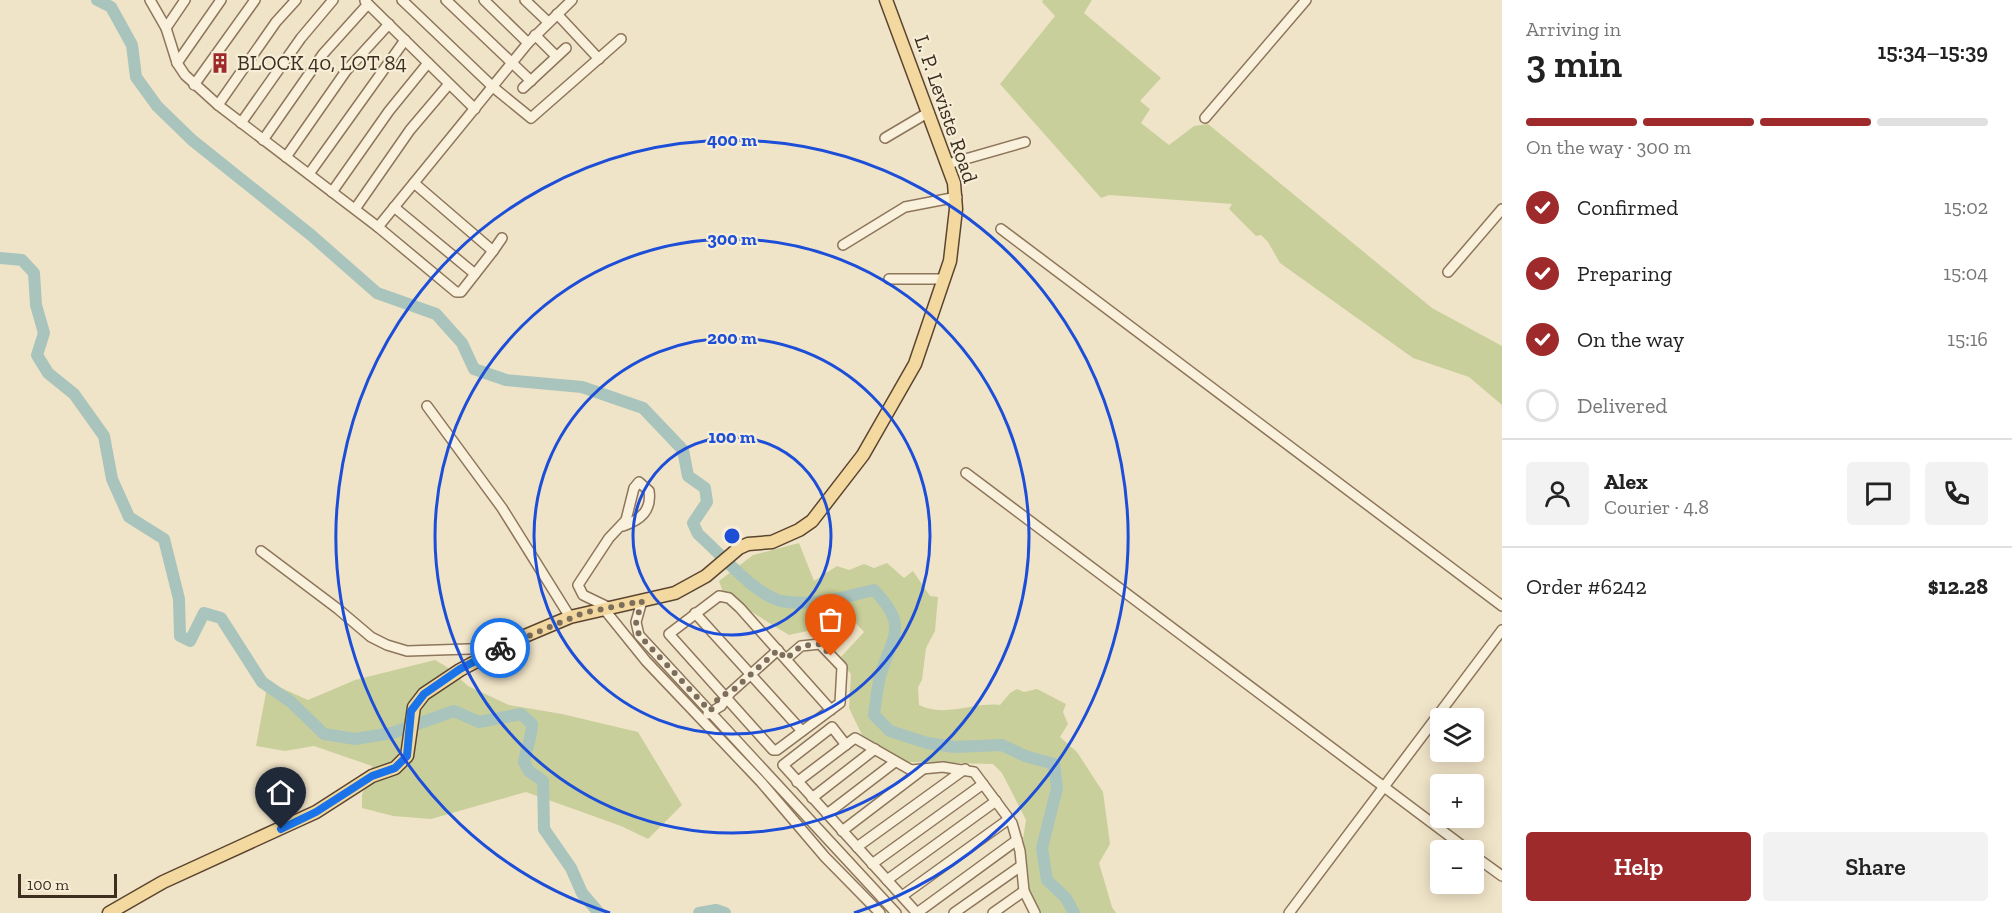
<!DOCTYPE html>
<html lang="en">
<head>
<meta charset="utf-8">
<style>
	body { margin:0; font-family:"Zilla Slab",serif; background:#f2f2f2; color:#222; height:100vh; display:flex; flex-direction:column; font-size:22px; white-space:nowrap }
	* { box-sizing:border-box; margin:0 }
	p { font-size:20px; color:#767676 }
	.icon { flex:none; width:33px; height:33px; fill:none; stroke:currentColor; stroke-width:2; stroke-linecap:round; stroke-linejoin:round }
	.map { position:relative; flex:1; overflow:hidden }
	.details { display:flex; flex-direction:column; background:#fff; width:510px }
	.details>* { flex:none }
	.buttons { position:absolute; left:1430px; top:708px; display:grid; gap:12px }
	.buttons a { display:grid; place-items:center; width:54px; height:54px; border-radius:6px; background:#fff; box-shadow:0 3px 15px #0003; font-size:30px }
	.scale { position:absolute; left:18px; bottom:15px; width:99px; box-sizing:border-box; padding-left:6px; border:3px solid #3d2e20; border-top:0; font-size:16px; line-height:21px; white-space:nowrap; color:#3d2e20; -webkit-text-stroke:4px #f7eed8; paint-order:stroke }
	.pin { position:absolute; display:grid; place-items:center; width:51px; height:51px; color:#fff; margin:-62px -26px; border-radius:50% 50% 50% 0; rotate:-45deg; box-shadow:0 0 6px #0007 }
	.pin .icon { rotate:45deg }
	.courier { position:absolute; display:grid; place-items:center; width:60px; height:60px; margin:-30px; border:4px solid #1a73e8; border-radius:50%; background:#fff; color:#222; box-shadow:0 2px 8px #0007 }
	.head em { font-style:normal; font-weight:600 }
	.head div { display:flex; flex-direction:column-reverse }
	.head { display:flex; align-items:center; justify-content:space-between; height:102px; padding:0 24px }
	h1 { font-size:39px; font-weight:600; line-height:45px }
	.bar { display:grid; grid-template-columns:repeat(4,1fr); gap:9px 6px; align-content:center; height:72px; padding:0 24px }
	.bar i { height:8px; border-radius:4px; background:#e0e0e0 }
	.bar .selected { background:#9e2a2b }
	.bar p { grid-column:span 4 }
	.line { display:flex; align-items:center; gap:15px; padding:0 24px; border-top:2px solid #e0e0e0 }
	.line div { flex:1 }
	.round { display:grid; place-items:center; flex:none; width:63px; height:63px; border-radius:6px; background:#f2f2f2 }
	ol { padding:0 24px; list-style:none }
	li { display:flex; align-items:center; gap:18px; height:66px }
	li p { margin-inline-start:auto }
	li .icon { padding:6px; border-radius:50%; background:#9e2a2b; color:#fff; stroke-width:4 }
	li:last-child { color:#767676 }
	li i { width:33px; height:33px; border:3px solid #e0e0e0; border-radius:50% }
	.primary-button { display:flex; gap:12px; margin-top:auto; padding:12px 24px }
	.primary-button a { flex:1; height:69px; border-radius:6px; background:#9e2a2b; color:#fff; font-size:24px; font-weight:600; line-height:69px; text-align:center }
	.primary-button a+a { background:#f2f2f2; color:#222 }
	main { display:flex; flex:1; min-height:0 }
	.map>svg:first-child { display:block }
</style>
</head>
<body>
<main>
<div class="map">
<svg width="1502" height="913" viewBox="0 0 1502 913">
	<rect width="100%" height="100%" fill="#f0e4c8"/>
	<g fill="#c9cf9b">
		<polygon points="1043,0 1092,0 1084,13 1161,78 1140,101 1150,109 1141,123 1169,145 1194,126 1208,124 1432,308 1502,346 1502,405 1469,377 1413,358 1280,263 1268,242 1261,235 1256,236 1229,209 1232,204 1109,195 1101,198 1000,84 1055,16 1042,2"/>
		<path d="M 799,543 L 814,581 L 837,566 L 849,570 L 864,564 L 874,568 L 887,563 L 904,578 L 913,571 L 930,596 L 938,597 L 935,631 L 926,648 L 922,680 L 918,687 L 919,705 C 946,718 973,702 1000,705 L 1010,693 L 1017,689 L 1024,692 L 1037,689 L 1066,704 L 1063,712 L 1068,724 L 1060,737 L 1077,752 L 1103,792 L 1110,844 L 1099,863 L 1112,907 L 1116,913 L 1042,913 L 1029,889 L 1023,839 L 1026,820 L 1002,773 L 993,764 L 908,762 L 887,751 L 862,735 L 849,708 L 851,674 L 838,660 L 864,632 L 854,621 L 789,635 L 724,595 L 719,581 L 753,555 Z"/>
		<polygon points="435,660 447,667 468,686 509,705 562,714 638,732 682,805 648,839 621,826 526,792 431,819 393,816 362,808 362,795 372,766 314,746 285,751 256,746 268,682 308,700 355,680"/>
	</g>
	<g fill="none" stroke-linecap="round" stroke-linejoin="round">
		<g stroke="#a9c4bc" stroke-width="12">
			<path d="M 97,0 L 111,7 L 132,45 L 136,77 L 157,106 L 192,140 L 311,235 L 377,293 L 436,314 L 462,343 L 474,369 L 506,380 L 582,387 L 643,408 L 683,450 L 688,476 L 705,488 L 707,502 L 693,523 L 698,534 C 719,552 755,595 781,601 C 811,607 845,597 874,590 C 908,626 894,633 881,673 C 877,686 876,701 874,715 L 890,731 L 927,743 L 954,747 L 1002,745 L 1025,756 L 1054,764 L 1057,788 L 1042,848 L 1047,880 L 1066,898 L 1074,913"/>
			<path d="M 0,258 L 22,260 L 34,273 L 36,305 L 44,333 L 37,355 L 48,373 L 74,394 L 104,436 L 112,479 L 129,517 L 164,539 L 179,599 L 180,636 L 190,641 L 204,613 L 221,618 L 262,682 L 291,702 L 324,734 L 355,739 L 392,733 L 454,711 L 479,722 L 521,714 L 532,724 C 532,738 526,748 524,762 L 529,771 L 543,781 L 544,829 L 571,868 L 582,893 L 599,913"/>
			<polyline points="699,913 716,910 725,913"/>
		</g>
		<g stroke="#8d765c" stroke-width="12">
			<g id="minor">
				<polyline points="150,0 166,28 177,63 185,75 218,105 276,22 296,0"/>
				<polyline points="402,0 493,87 531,118 621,39"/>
				<polyline points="446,0 531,81"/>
				<polyline points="484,0 528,43"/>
				<polyline points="525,0 548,22"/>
				<polyline points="365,1 475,109"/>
				<polyline points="557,14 599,59"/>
				<polyline points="166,28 185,0"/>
				<polyline points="535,35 556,56"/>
				<polyline points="177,63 221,0"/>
				<polyline points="194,85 255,0"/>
				<polyline points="523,88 566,48"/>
				<polyline points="218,105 378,227 528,43 572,0"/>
				<polyline points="1205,118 1306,0"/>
				<polyline points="241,123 301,38 333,0"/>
				<polyline points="885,138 929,112"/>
				<polyline points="263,140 323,54 368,4"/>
				<polyline points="286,157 346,71 389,24"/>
				<polyline points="948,164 1025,142"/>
				<polyline points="309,174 405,40"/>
				<polyline points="332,192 389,111 428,63"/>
				<polyline points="394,207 475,274"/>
				<polyline points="355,209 410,130 449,84"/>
				<polyline points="378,227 456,292 461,292 493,251 414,183"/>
				<polyline points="1001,229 1502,606"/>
				<polyline points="843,245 905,207 957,197"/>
				<polyline points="493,251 502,238"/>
				<polyline points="1448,272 1502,209"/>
				<polyline points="889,279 945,279"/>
				<polyline points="427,406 502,508 570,617"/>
				<polyline points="966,473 1468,850"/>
				<polyline points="261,551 338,609 371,637 387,645 407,651 499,648"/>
				<polyline points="642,601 636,622 639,635 896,913"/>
				<path d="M 610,608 L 583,595 L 578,585 L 609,538 L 626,520 L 634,488 L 639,482 L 649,491 C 652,511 640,520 623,526"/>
				<polyline points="604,609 646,661 761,782 825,857 880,913"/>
				<polyline points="695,613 802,731"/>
				<polyline points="786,659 801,646 820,644 842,667 840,703 777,750 773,750 669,634 719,596 729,598 740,608 831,710"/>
				<polyline points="708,714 721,706 730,693 778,650"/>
				<polyline points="846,745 832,727 783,765 917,913"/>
				<polyline points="797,782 855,738 911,770 943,767 974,772 1012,823 1020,851 1024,891 1035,913"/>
				<polyline points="812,798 875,749"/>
				<polyline points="827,814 895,762"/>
				<polyline points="842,831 922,770"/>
				<polyline points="857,847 965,769"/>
				<polyline points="1473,855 1502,876"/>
				<polyline points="872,864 983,784"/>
				<polyline points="887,880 996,801"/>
				<polyline points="902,896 1009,819"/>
				<polyline points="917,913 1017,840"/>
				<polyline points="954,913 1021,866"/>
				<polyline points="993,913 1024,891"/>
				<polyline points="1289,913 1502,630"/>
			</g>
		</g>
		<g stroke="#5b4430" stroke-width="15">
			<polyline id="major" points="109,913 163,882 316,812 372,776 395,768 407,756 414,707 424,694 460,670 520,638 570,617 675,593 706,576 739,548 748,544 772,542 799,530 812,521 863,455 915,364 950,261 956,209 954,183 886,0"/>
		</g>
		<use href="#minor" stroke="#faf1dc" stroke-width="9"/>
		<use href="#major" stroke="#f3d9a0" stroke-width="12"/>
	</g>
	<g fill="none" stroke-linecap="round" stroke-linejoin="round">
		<path stroke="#7c6e5b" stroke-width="6" stroke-dasharray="0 10.8" d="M 500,648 L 583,613 L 642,601 L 636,622 L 639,635 L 710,711 C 718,703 715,695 730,693 L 778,650 L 786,659 L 801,646 L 820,644 L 831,656"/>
		<polyline stroke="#1a73e8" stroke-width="8" points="281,829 316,812 372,776 395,768 407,756 411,711 424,694 460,669 500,648"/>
	</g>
	<g fill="none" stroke="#1d4ed8" stroke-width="3">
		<circle cx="732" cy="536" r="99"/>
		<circle cx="732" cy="536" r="198"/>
		<circle cx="732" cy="536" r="297"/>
		<path d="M610 913A396 396 0 1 1 854 913"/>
	</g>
	<defs>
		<g id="building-bare" transform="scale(1.62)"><path d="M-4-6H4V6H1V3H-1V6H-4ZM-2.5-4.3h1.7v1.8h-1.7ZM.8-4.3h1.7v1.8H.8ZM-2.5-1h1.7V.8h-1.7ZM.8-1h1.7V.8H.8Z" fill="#9e2a2b" stroke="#f7eed8" stroke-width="2.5" paint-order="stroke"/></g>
	</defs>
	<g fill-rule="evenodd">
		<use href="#building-bare" x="220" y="63"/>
	</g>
	<g text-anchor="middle" stroke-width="4.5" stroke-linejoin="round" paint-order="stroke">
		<g font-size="21" fill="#3d2e20" stroke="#f7eed8" text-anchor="start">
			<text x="237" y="70">BLOCK 40, LOT 84</text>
		</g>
		<g font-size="21" fill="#3d2e20" stroke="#f7eed8">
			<text transform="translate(946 109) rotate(71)" y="7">L. P. Leviste Road</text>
		</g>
	</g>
	<circle cx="732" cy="536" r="9" fill="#1d4ed8" stroke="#f7eed8" stroke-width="3"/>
	<g font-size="18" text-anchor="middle" font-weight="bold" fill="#1d4ed8" stroke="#f7eed8" stroke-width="4.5" stroke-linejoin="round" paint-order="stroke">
		<text x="732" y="146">400 m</text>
		<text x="732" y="245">300 m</text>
		<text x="732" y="344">200 m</text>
		<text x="732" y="443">100 m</text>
	</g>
</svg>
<div class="buttons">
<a><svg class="icon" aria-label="layers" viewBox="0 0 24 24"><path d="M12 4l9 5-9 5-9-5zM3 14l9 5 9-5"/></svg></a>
<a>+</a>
<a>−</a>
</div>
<div class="scale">100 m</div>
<div class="pin" style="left:831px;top:656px;background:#ea580c"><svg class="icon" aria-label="bag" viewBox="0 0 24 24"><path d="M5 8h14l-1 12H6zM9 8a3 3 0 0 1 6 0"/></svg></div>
<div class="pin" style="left:281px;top:829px;background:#1f2937"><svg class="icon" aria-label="home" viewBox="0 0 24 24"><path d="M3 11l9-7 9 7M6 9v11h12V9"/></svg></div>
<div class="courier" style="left:500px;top:648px"><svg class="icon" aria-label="bike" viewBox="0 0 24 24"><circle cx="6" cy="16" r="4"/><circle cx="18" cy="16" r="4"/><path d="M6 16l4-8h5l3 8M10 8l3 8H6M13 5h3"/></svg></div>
</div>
<section class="details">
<div class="head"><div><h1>3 min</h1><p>Arriving in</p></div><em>15:34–15:39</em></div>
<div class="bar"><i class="selected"></i><i class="selected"></i><i class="selected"></i><i></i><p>On the way · 300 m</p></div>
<ol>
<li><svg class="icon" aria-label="check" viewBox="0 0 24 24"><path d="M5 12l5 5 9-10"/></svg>Confirmed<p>15:02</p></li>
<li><svg class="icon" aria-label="check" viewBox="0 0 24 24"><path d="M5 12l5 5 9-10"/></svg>Preparing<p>15:04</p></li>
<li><svg class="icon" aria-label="check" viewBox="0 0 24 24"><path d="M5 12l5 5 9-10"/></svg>On the way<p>15:16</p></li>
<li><i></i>Delivered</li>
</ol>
<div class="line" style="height:108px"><a class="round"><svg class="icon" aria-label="person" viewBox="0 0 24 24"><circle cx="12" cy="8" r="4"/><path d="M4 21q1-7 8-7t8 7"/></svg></a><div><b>Alex</b><p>Courier · 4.8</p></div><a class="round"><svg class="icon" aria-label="chat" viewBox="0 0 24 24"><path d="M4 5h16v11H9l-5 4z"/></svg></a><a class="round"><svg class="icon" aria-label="phone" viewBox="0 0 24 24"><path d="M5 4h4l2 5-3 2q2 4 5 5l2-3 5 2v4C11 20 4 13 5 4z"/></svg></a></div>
<div class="line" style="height:78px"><div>Order #6242</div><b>$12.28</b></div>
<div class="primary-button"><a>Help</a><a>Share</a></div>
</section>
</main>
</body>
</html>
